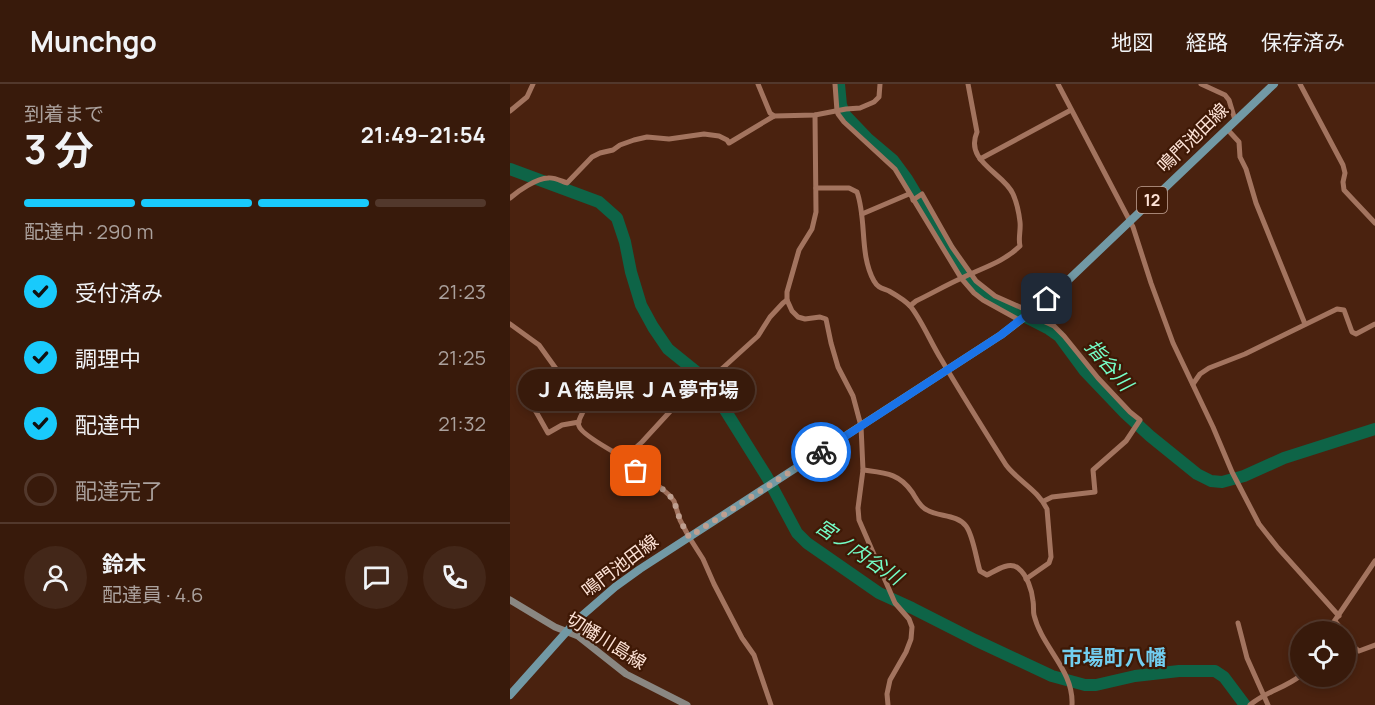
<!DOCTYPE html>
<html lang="ja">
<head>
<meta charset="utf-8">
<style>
	body { margin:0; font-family:Manrope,"Noto Sans JP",sans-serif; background:#432719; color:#f1f3f6; height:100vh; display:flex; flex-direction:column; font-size:22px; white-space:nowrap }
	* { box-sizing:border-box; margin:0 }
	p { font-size:20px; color:#aba19d }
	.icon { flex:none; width:33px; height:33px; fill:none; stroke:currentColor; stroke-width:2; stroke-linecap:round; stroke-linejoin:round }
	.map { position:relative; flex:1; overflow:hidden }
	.drawer { display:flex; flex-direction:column; background:#381a0b; width:510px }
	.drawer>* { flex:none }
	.buttons { position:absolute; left:780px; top:537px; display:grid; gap:12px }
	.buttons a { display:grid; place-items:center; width:66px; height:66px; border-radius:50%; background:#381a0b; box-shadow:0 3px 9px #0003,0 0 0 2px #52382c; font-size:30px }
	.pin { position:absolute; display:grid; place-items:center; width:51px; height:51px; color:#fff; margin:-26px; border-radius:12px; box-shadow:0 3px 9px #0006 }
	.courier { position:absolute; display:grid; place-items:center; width:60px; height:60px; margin:-30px; border:4px solid #1a73e8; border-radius:50%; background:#fff; color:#222; box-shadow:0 2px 8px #0007 }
	.bubble { position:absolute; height:42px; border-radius:21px; background:#381a0b; box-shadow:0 3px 9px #0003,0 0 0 2px #52382c; font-size:20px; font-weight:700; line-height:42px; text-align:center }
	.head em { font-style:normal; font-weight:700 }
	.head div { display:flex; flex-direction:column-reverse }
	.head { display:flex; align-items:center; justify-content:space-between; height:102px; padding:0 24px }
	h1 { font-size:39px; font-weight:700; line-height:45px }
	.bar { display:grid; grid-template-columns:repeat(4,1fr); gap:9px 6px; align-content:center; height:72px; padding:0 24px }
	.bar i { height:8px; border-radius:4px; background:#52382c }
	.bar .on { background:#19cafc }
	.bar p { grid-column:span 4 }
	.line { display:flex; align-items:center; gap:15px; padding:0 24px; border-top:2px solid #52382c }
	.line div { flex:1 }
	.round { display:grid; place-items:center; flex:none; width:63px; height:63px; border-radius:32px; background:#432719 }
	ol { padding:0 24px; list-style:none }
	li { display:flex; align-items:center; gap:18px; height:66px }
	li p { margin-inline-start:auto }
	li .icon { padding:6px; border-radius:50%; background:#19cafc; color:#111; stroke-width:4 }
	li:last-child { color:#aba19d }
	li i { width:33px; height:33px; border:3px solid #52382c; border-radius:50% }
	header { display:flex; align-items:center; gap:36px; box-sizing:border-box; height:84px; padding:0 30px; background:#381a0b; border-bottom:2px solid #52382c }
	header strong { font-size:28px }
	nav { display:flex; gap:33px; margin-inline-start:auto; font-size:21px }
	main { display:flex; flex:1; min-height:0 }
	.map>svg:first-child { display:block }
</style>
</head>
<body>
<header>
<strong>Munchgo</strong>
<nav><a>地図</a><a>経路</a><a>保存済み</a></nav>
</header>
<main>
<section class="drawer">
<div class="head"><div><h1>3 分</h1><p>到着まで</p></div><em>21:49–21:54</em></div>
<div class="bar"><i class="on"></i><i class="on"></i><i class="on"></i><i></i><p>配達中 · 290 m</p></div>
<ol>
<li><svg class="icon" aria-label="check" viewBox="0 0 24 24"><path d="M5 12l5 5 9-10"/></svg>受付済み<p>21:23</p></li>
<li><svg class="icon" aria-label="check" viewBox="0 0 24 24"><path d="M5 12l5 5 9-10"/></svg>調理中<p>21:25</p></li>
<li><svg class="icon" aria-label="check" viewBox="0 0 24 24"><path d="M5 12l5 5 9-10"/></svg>配達中<p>21:32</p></li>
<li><i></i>配達完了</li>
</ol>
<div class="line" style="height:108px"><a class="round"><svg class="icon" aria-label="person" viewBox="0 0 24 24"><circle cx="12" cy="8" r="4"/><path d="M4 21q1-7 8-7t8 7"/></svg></a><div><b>鈴木</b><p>配達員 · 4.6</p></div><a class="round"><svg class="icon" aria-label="chat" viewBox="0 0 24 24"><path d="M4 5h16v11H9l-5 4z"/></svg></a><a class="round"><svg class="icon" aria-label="phone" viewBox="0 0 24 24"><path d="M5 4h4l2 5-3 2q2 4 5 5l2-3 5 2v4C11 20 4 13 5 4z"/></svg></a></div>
</section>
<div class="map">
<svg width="865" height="621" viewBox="0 0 865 621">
	<rect width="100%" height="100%" fill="#4a220f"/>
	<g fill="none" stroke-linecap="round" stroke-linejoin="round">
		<g stroke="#0e6447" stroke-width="12">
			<polyline points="329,0 331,21 335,31 357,54 383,76 397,95 449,182 464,203 475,212 539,245 549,252 574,286 615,329 640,352 687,390 701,397 712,398 734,392 774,374 865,345"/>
			<polyline points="0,85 89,118 107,134 115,158 121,188 131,221 143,243 158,265 189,290 207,313 257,393 287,449 297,459 369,509 402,524 465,556 542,592 575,601 586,601 625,592 669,587 705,587 714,593 735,621"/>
		</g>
		<g stroke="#a3745f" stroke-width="5">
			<polyline points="248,0 260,29 264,32"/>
			<polyline points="325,0 327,27 328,30 334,38 385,85 451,194 464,209 473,216 511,237"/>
			<polyline points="548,0 623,143 641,199 663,259 703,343 722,388 749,440 768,464 829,532"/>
			<polyline points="691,0 715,11 719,16 725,36"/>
			<polyline points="790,0 833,81 835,89 833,98 834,106 865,139"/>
			<polyline points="0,27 17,13 23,0"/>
			<polyline points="305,31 306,128 302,145 289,166 277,208 277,216 282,227 288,233 295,235 310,233 316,235 321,259 328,283 343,312 351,342 353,386 348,424 349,436 385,519 399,535 402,543 401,555 396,568 380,596 377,610 378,621"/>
			<polyline points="717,45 729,58 730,73 736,85 746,119 795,240"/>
			<polyline points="470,75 561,26"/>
			<path d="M 306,104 L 339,104 L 347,108 C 357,136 349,170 364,197 C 368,204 372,204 379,207 C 386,211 396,217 401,223 C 412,237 421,259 431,275 C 452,311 474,346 496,381 C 508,397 528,406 537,425 L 541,473 L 539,479 L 516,495"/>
			<path d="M 0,114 C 8,107 27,94 38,94 C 44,93 51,97 57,99 L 82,73 L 90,69 L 103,66 L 110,61 L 124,56 L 137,53 L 159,55 L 194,50 L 209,52 L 217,56 L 219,59 L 264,32 L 305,31 L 336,25 L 350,24 L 364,18 L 369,13 L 370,0"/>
			<polyline points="403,116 412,110 442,163 466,197 485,212 521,228 529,235 544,242 554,252 588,294 620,328 630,336 616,357 583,386 585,408 542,413 534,417"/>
			<polyline points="352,130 399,110"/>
			<path d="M 400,222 L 406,217 C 421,210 436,201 452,194 C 474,183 492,179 510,162 C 508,154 511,146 510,138 C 509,129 507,119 503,110 C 494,89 454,78 467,48 L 458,0"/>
			<path d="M 0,240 L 29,261 L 62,307 L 68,313 L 73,328 C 71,332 67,338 69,342 C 71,350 102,367 109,371"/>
			<polyline points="683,300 690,290 699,284 735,270 827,225 834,226 842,248 846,250 865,240"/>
			<polyline points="20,317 38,349 52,341 69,338"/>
			<path d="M 353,386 C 375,389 389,389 402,408 C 406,414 410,423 417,426 C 428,433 447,430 456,442 C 463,451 466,474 470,487 L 477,491 C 485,487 499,477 508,484 C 517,491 522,506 523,517 C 524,522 523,527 524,531 C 532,564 564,586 562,621"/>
			<polyline points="825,537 834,548"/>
			<polyline points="728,539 737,574 758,621"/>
			<polyline points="817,548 865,477"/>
			<polyline points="836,550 845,564 849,567 865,561"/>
			<polyline points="261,621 244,571 232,554 204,500 193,475 179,453 170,436 164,417 159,411 150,403 126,387 114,374 132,358 166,321 183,311 248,252 260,233 273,219 277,216"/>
			<path d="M 740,621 C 755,608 775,604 790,592"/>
		</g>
		<polyline stroke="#8a8782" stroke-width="7" points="0,516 45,543 68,552 116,590 177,621"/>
		<polyline stroke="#7299a5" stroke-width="8" points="0,611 67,536 105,503 130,485 491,251 521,228 552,202 764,0"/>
	</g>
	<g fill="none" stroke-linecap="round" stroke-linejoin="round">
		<polyline stroke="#be9f90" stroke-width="6" stroke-dasharray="0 10.8" points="126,387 150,403 159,411 164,417 170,436 179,453 311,368"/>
		<polyline stroke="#1a73e8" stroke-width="8" points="311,368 491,251 537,215"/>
	</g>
	<g text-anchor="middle" stroke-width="4.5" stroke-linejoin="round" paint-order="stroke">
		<rect fill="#3e1805" stroke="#c4a597" stroke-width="1.5" x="627" y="103" width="30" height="26" rx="4.5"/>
		<g font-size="16" font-weight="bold" fill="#fde2d6">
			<text x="642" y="122">12</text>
		</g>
		<g font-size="18" fill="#fde2d6" stroke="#3e1805">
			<text transform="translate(683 54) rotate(-44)" y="6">鳴門池田線</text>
			<text transform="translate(110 482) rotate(-37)" y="6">鳴門池田線</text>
			<text transform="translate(96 557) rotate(32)" y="6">切幡川島線</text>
		</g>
		<g font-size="20" font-style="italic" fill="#74fdc6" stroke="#3e1805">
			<text transform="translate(599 281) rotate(49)" y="7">指谷川</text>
			<text transform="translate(349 468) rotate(34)" y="7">宮ノ内谷川</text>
		</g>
		<g font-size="21" font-weight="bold" fill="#72cef0" stroke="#3e1805">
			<text x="604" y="581">市場町八幡</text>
		</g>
	</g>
</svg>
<div class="buttons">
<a><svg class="icon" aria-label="locate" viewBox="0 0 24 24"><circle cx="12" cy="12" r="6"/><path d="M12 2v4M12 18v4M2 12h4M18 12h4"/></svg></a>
</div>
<div class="pin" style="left:126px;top:387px;background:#ea580c"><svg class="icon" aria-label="bag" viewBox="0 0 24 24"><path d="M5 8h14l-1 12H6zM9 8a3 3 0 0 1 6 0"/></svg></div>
<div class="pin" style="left:537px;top:215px;background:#1f2937"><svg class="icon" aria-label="home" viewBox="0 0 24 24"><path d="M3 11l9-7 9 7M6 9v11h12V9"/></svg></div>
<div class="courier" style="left:311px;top:368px"><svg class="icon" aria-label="bike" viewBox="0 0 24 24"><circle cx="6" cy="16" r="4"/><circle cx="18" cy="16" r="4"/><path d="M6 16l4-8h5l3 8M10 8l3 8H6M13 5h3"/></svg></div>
<div class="bubble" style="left:8px;top:285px;width:237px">ＪＡ徳島県 ＪＡ夢市場</div>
</div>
</main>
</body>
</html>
